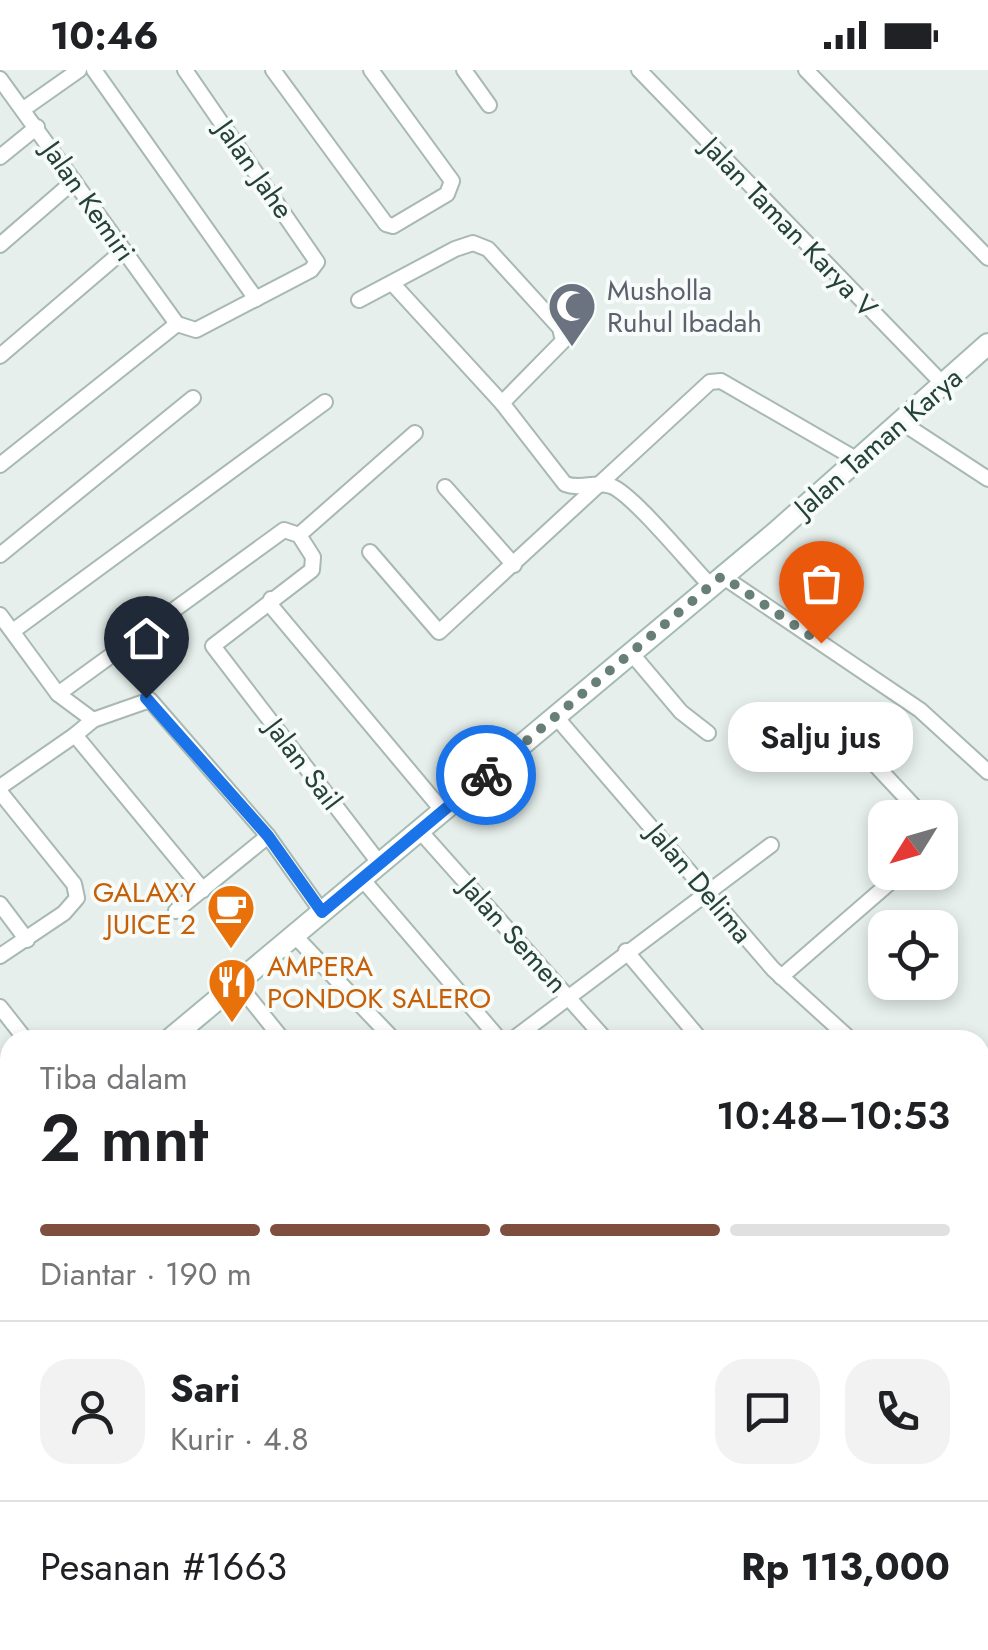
<!DOCTYPE html>
<html lang="id">
<head>
<meta charset="utf-8">
<style>
	body { margin:0; font-family:Jost,sans-serif; background:#f2f2f2; color:#202124; height:100vh; display:flex; flex-direction:column; font-size:38px; white-space:nowrap }
	* { box-sizing:border-box; margin:0 }
	p { font-size:32px; color:#757577 }
	.icon { flex:none; width:55px; height:55px; fill:none; stroke:currentColor; stroke-width:2; stroke-linecap:round; stroke-linejoin:round }
	.map { position:relative; flex:1; overflow:hidden }
	.panel { position:absolute; left:0px; top:960px; width:990px; height:620px; display:flex; flex-direction:column; background:#fff; border-radius:30px 30px 0 0; box-shadow:0 5px 15px #0003 }
	.panel>* { flex:none }
	.needle { width:65px; rotate:233deg }
	.buttons { position:absolute; left:868px; top:730px; display:grid; gap:20px }
	.buttons a { display:grid; place-items:center; width:90px; height:90px; border-radius:20px; background:#fff; box-shadow:0 5px 15px #0003; font-size:50px }
	.pin { position:absolute; display:grid; place-items:center; width:85px; height:85px; color:#fff; margin:-102px -42px; border-radius:50% 50% 50% 0; rotate:-45deg; box-shadow:0 0 10px #0007 }
	.pin .icon { rotate:45deg }
	.courier { position:absolute; display:grid; place-items:center; width:100px; height:100px; margin:-50px; border:8px solid #1a73e8; border-radius:50%; background:#fff; color:#222; box-shadow:0 2px 12px #0007 }
	.bubble { position:absolute; height:70px; border-radius:30px; background:#fff; box-shadow:0 5px 15px #0003; font-size:32px; font-weight:600; line-height:70px; text-align:center }
	.head em { font-style:normal; font-weight:600 }
	.head div { display:flex; flex-direction:column-reverse }
	.head { display:flex; align-items:center; justify-content:space-between; height:170px; padding:0 40px }
	h1 { font-size:65px; font-weight:600; line-height:75px }
	.bar { display:grid; grid-template-columns:repeat(4,1fr); gap:15px 10px; align-content:center; height:120px; padding:0 40px }
	.bar i { height:12px; border-radius:8px; background:#e0e0e0 }
	.bar .on { background:#7f4e3f }
	.bar p { grid-column:span 4 }
	.line { display:flex; align-items:center; gap:25px; padding:0 40px; border-top:2px solid #e0e0e0 }
	.line div { flex:1 }
	.round { display:grid; place-items:center; flex:none; width:105px; height:105px; border-radius:30px; background:#f2f2f2 }
	.status { display:flex; justify-content:space-between; align-items:center; height:70px; padding:0 50px; background:#fff; direction:ltr }
	.status svg { height:28px; fill:currentColor }
	.map>svg:first-child { display:block }
</style>
</head>
<body>
<div class="status"><b>10:46</b><svg viewBox="0 0 49 12"><path d="M0 12V9h3v3zM5 12V6h3v6zM10 12V3h3v9zM15 12V0h3v12zM26 1h20v11H26zM47 4h2v5h-2z"/></svg></div>
<div class="map">
<svg width="988" height="1580" viewBox="0 0 988 1580">
	<rect width="100%" height="100%" fill="#e6efeb"/>
	<g fill="none" stroke-linecap="round" stroke-linejoin="round">
		<g stroke="#a8b8b2" stroke-width="18">
			<g id="street">
				<polyline points="94,0 256,229"/>
				<polyline points="273,0 386,154 393,156 447,124 452,111 371,0"/>
				<polyline points="464,0 489,35"/>
				<polyline points="639,0 942,313"/>
				<polyline points="806,0 988,188"/>
				<polyline points="0,9 177,254"/>
				<polyline points="25,38 79,0"/>
				<polyline points="0,87 37,57"/>
				<polyline points="0,175 74,111"/>
				<path d="M 392,213 L 502,333 L 565,414 C 581,420 595,411 611,416 C 633,424 691,496 711,516"/>
				<polyline points="359,230 455,179 473,173 488,179 560,258 563,271 502,333"/>
				<polyline points="177,254 196,260 311,200 317,192 185,0"/>
				<polyline points="0,286 124,180"/>
				<polyline points="901,352 988,409"/>
				<polyline points="0,395 177,254"/>
				<polyline points="445,417 514,495"/>
				<polyline points="299,465 415,363"/>
				<polyline points="370,482 439,562 710,312 721,311 856,389"/>
				<polyline points="0,485 193,328"/>
				<polyline points="722,506 920,640 988,702"/>
				<polyline points="271,529 272,537 442,740"/>
				<polyline points="0,545 58,624 93,650"/>
				<polyline points="13,561 325,332"/>
				<polyline points="632,584 681,642 708,663"/>
				<polyline points="58,624 284,460 299,465 313,487 312,500 213,576 380,794"/>
				<polyline points="557,648 773,899 851,970"/>
				<polyline points="867,686 925,748"/>
				<polyline points="0,717 75,665"/>
				<polyline points="0,722 74,814 77,828 64,843 0,886"/>
				<polyline points="420,761 606,970"/>
				<polyline points="363,810 500,970"/>
				<polyline points="203,820 75,665 93,650 150,630 268,766 322,842"/>
				<polyline points="0,834 27,870"/>
				<polyline points="176,841 268,766"/>
				<polyline points="294,865 394,970"/>
				<polyline points="626,881 701,970"/>
				<polyline points="781,907 902,802"/>
				<polyline points="238,914 283,970"/>
				<polyline points="0,937 26,970"/>
				<polyline points="512,970 771,775"/>
				<polyline points="980,1121 988,1131"/>
				<polyline points="0,1167 10,1179"/>
				<polyline points="0,1324 10,1337"/>
				<polyline points="980,1345 988,1339"/>
				<polyline points="0,1414 10,1407"/>
				<polyline points="0,1565 12,1580"/>
				<polyline points="228,1570 237,1580"/>
				<polyline points="333,1570 341,1580"/>
				<polyline points="557,1570 564,1580"/>
				<polyline points="147,1580 160,1570"/>
				<polyline points="663,1580 677,1570"/>
			</g>
		</g>
		<g stroke="#a4bbb3" stroke-width="24">
			<g id="secondary">
				<polyline points="169,970 775,463 988,274"/>
				<polyline points="0,1105 10,1096"/>
			</g>
		</g>
		<use href="#street" stroke="#fff" stroke-width="14"/>
		<use href="#secondary" stroke="#fff" stroke-width="20"/>
	</g>
	<g fill="none" stroke-linecap="round" stroke-linejoin="round">
		<polyline stroke="#687f78" stroke-width="10" stroke-dasharray="0 18" points="486,705 722,506 821,573"/>
		<polyline stroke="#1a73e8" stroke-width="12" points="146,628 268,766 322,842 486,705"/>
	</g>
	<defs>
		<g id="mosque-pin" transform="scale(2.5)"><path d="M0 17L-7.5 6A9.5 9.5 0 1 1 7.5 6Z" fill="#6b7280" stroke="#f7fbf9"/><path d="M3.5-4.9A6 6 0 1 0 3.5 4.9A5 5 0 1 1 3.5-4.9Z" fill="#fff"/></g>
		<g id="cafe-pin" transform="scale(2.5)"><path d="M0 17L-7.5 6A9.5 9.5 0 1 1 7.5 6Z" fill="#e8710a" stroke="#f7fbf9"/><path d="M-5.5-4.5H6V0H3Q3 3.5 0 3.5H-2.5Q-5.5 3.5-5.5 0ZM3-3.2v2h1.7v-2ZM-6 4.5H4V6H-6Z" fill="#fff"/></g>
		<g id="restaurant-pin" transform="scale(2.5)"><path d="M0 17L-7.5 6A9.5 9.5 0 1 1 7.5 6Z" fill="#e8710a" stroke="#f7fbf9"/><path d="M-5-6h1v4h1v-4h1v4h1v-4h1v5L-1.5 .5V6h-2V.5L-5-1ZM5-6V6H3V1.5H1.5Q1.5-4 5-6Z" fill="#fff"/></g>
	</defs>
	<g fill-rule="evenodd">
		<use href="#mosque-pin" x="572" y="236"/>
		<use href="#cafe-pin" x="231" y="838"/>
		<use href="#restaurant-pin" x="232" y="912"/>
	</g>
	<g text-anchor="middle" stroke-width="8" stroke-linejoin="round" paint-order="stroke">
		<g font-size="28" fill="#24423a" stroke="#f7fbf9">
			<text transform="translate(255 99) rotate(55)" y="10">Jalan Jahe</text>
			<text transform="translate(89 131) rotate(55)" y="10">Jalan Kemiri</text>
			<text transform="translate(790 157) rotate(46)" y="10">Jalan Taman Karya V</text>
			<text transform="translate(878 372) rotate(-41)" y="10">Jalan Taman Karya</text>
			<text transform="translate(304 694) rotate(53)" y="10">Jalan Sail</text>
			<text transform="translate(700 813) rotate(50)" y="10">Jalan Delima</text>
			<text transform="translate(514 865) rotate(48)" y="10">Jalan Semen</text>
		</g>
		<g font-size="28" fill="#5b616d" stroke="#f7fbf9" text-anchor="start">
			<text x="607" y="230">Musholla<tspan x="607" dy="32">Ruhul Ibadah</tspan></text>
		</g>
		<g font-size="28" fill="#c56008" stroke="#f7fbf9" text-anchor="end">
			<text x="196" y="832">GALAXY<tspan x="196" dy="32">JUICE 2</tspan></text>
			<text x="267" y="906" text-anchor="start">AMPERA<tspan x="267" dy="32">PONDOK SALERO</tspan></text>
		</g>
	</g>
</svg>
<div class="buttons">
<a><svg class="needle" viewBox="-14 -14 28 28"><path d="M0-13l5 13h-10z" fill="#e53935"/><path d="M0 13l5-13h-10z" fill="#757577"/></svg></a>
<a><svg class="icon" aria-label="locate" viewBox="0 0 24 24"><circle cx="12" cy="12" r="6"/><path d="M12 2v4M12 18v4M2 12h4M18 12h4"/></svg></a>
</div>
<div class="pin" style="left:821px;top:573px;background:#ea580c"><svg class="icon" aria-label="bag" viewBox="0 0 24 24"><path d="M5 8h14l-1 12H6zM9 8a3 3 0 0 1 6 0"/></svg></div>
<div class="pin" style="left:146px;top:628px;background:#1f2937"><svg class="icon" aria-label="home" viewBox="0 0 24 24"><path d="M3 11l9-7 9 7M6 9v11h12V9"/></svg></div>
<div class="courier" style="left:486px;top:705px"><svg class="icon" aria-label="bike" viewBox="0 0 24 24"><circle cx="6" cy="16" r="4"/><circle cx="18" cy="16" r="4"/><path d="M6 16l4-8h5l3 8M10 8l3 8H6M13 5h3"/></svg></div>
<div class="bubble" style="left:728px;top:632px;width:185px">Salju jus</div>
<section class="panel">
<div class="head"><div><h1>2 mnt</h1><p>Tiba dalam</p></div><em>10:48–10:53</em></div>
<div class="bar"><i class="on"></i><i class="on"></i><i class="on"></i><i></i><p>Diantar · 190 m</p></div>
<div class="line" style="height:180px"><a class="round"><svg class="icon" aria-label="person" viewBox="0 0 24 24"><circle cx="12" cy="8" r="4"/><path d="M4 21q1-7 8-7t8 7"/></svg></a><div><b>Sari</b><p>Kurir · 4.8</p></div><a class="round"><svg class="icon" aria-label="chat" viewBox="0 0 24 24"><path d="M4 5h16v11H9l-5 4z"/></svg></a><a class="round"><svg class="icon" aria-label="phone" viewBox="0 0 24 24"><path d="M5 4h4l2 5-3 2q2 4 5 5l2-3 5 2v4C11 20 4 13 5 4z"/></svg></a></div>
<div class="line" style="height:130px"><div>Pesanan #1663</div><b>Rp 113,000</b></div>
</section>
</div>
</body>
</html>
